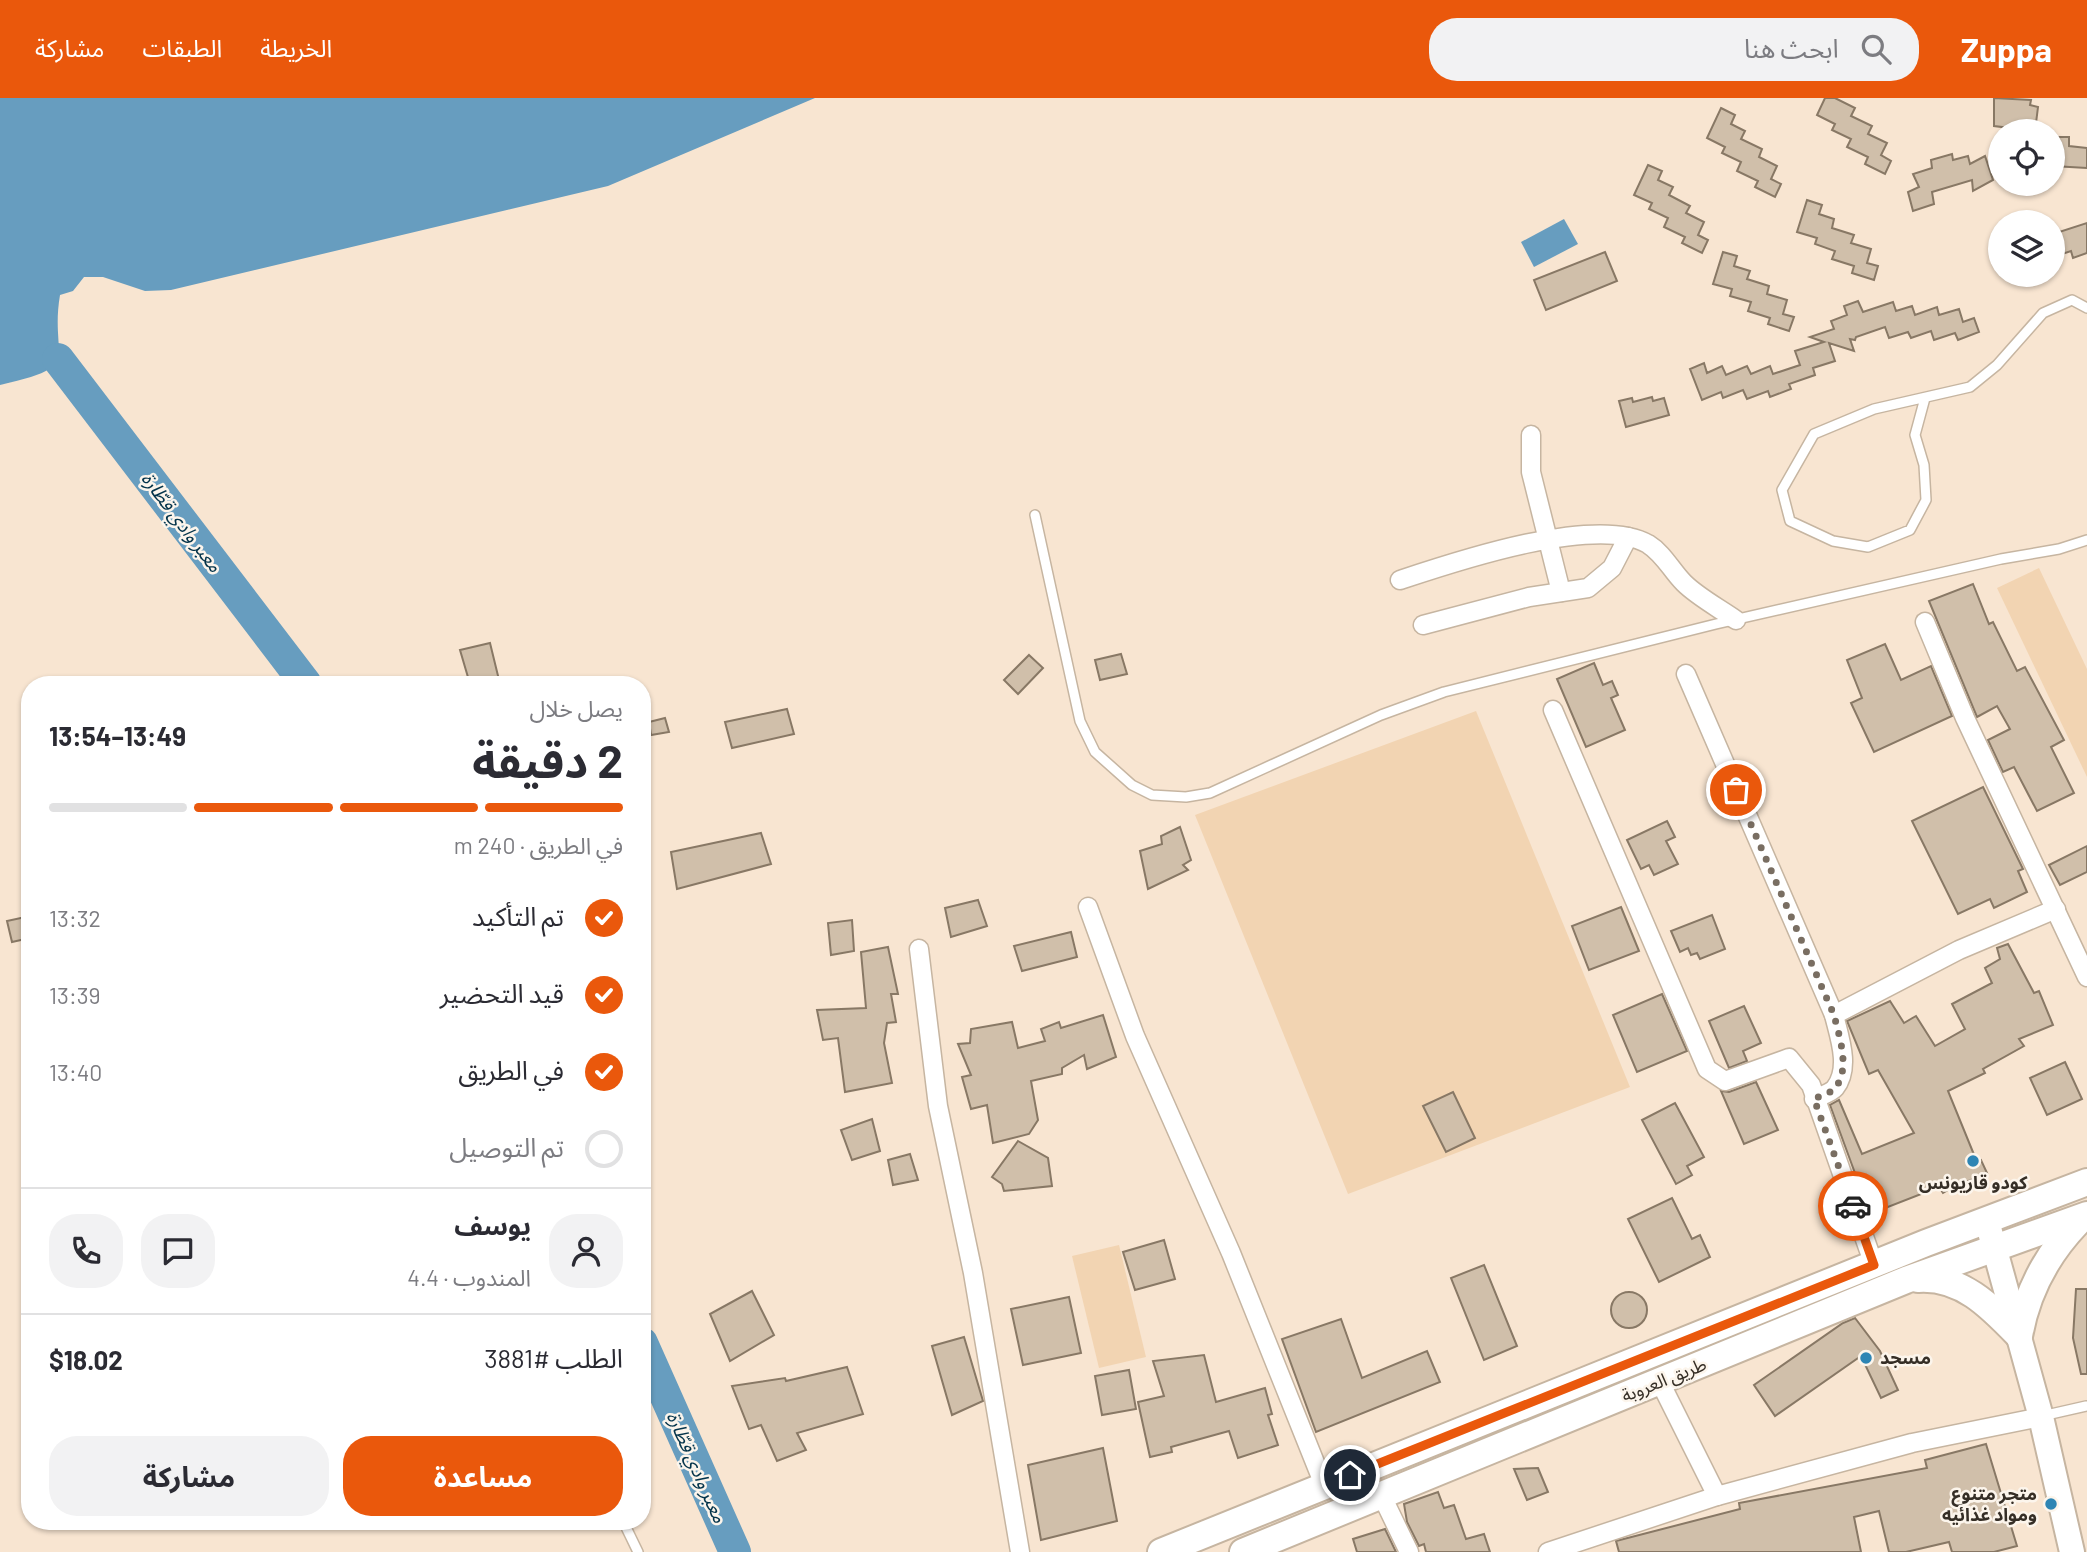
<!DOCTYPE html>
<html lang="ar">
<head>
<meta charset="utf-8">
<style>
	body { margin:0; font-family:Barlow,"Noto Sans Arabic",sans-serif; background:#f2f2f3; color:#2b2b33; direction:rtl; height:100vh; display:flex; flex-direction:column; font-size:26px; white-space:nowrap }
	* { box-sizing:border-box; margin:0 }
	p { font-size:23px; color:#7c7c81 }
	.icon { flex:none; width:38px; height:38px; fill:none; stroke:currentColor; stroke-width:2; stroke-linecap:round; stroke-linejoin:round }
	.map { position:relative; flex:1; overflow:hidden; direction:ltr }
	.side { position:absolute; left:21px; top:578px; width:630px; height:854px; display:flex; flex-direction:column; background:#fff; border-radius:28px; box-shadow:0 2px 5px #0004; direction:rtl }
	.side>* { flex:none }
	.tools { position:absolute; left:1988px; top:21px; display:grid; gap:14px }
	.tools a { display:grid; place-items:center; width:77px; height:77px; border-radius:50%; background:#fff; box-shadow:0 2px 5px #0004; font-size:35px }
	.pin { position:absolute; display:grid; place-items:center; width:60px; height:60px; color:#fff; margin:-30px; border:4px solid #fff; border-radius:50%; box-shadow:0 2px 7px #0007 }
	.courier { position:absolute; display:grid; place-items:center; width:70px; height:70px; margin:-35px; border:5px solid #ea580c; border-radius:50%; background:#fff; color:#222; box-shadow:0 2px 9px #0007 }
	.overview em { font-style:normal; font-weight:700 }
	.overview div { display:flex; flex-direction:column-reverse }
	.overview { display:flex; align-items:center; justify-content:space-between; height:119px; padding:0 28px }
	h1 { font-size:46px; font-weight:700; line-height:52px }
	.bar { display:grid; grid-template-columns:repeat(4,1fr); gap:10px 7px; align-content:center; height:84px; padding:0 28px }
	.bar i { height:9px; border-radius:5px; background:#e1e1e2 }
	.bar .on { background:#ea580c }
	.bar p { grid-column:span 4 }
	.line { display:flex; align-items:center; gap:18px; padding:0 28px; border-top:2px solid #e1e1e2 }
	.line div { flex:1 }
	.round { display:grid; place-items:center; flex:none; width:74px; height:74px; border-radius:28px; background:#f2f2f3 }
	ol { padding:0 28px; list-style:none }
	li { display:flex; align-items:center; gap:21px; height:77px }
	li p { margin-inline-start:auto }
	li .icon { padding:7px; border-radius:50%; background:#ea580c; color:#fff; stroke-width:4 }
	li:last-child { color:#7c7c81 }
	li i { width:38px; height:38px; border:4px solid #e1e1e2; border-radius:50% }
	.cta { display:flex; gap:14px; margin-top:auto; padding:14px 28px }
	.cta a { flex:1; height:80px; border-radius:28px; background:#ea580c; color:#fff; font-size:28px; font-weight:700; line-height:80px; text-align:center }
	.cta a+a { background:#f2f2f3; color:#2b2b33 }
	header { display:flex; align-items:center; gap:42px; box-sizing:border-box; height:98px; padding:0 35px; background:#ea580c; color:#fff }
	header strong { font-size:33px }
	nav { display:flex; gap:38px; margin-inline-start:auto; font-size:24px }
	.search { width:490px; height:63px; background:#f2f2f3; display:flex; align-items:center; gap:18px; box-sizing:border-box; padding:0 24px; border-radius:28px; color:#7c7c81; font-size:26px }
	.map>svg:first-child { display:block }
</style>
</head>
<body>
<header>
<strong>Zuppa</strong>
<div class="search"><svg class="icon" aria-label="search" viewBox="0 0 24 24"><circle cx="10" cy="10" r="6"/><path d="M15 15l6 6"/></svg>ابحث هنا</div>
<nav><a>الخريطة</a><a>الطبقات</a><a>مشاركة</a></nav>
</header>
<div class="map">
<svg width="2087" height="1454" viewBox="0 0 2087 1454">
	<rect width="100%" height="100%" fill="#f8e5d1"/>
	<g fill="#f2d4b2">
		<polygon points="2039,470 2087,571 2087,679 1997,490"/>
		<polygon points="1476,613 1630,989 1348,1096 1195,717"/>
		<polygon points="1119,1147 1146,1259 1099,1270 1072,1158"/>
	</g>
	<g fill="#679dbf">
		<path d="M 0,0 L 815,0 L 608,88 L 171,192 L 145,193 L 103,179 L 84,179 L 73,193 L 60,197 C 49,262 86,268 0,287 Z"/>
		<polygon points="1564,121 1578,146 1534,169 1521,144"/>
	</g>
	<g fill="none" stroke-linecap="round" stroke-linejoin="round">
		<g stroke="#679dbf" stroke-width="32">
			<polyline points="58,261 306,586"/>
			<polyline points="642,1245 735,1454"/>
		</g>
	</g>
	<g fill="#d0bfaa" stroke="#887865" stroke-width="2">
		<polygon points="1825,0 1835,0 1855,10 1851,18 1872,28 1868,36 1887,45 1881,57 1891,63 1885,76 1865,66 1868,59 1847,49 1851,41 1832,32 1835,26 1817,17"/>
		<polygon points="1994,0 2031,2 2030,7 2038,9 2035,33 1994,28"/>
		<polygon points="1721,10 1735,17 1731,26 1745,33 1741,41 1762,51 1759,59 1777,68 1771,81 1781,86 1775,99 1755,89 1758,83 1737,73 1741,64 1722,55 1725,49 1707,40"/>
		<polygon points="2053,39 2069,39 2069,48 2087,50 2087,70 2053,68"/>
		<polygon points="1952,56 1953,62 1968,58 1970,66 1985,58 1993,82 1973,93 1972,82 1932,94 1934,106 1913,113 1908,94 1919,89 1913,76 1932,70 1931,62"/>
		<polygon points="1648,67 1662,73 1658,82 1673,89 1669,97 1690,108 1686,115 1704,124 1698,137 1708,142 1702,155 1682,145 1685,139 1664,129 1668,120 1649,111 1652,105 1634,97"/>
		<polygon points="1807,102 1822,107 1819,116 1834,121 1832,130 1854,137 1851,145 1871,151 1867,165 1878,168 1874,182 1852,175 1854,168 1832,161 1835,153 1815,146 1817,140 1797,134"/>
		<polygon points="2087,125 2087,155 2073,160 2071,153 2053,159 2053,136"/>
		<polygon points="1605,154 1617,183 1546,212 1534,182"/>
		<polygon points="1723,154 1737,158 1734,168 1750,173 1747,181 1769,188 1767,196 1787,202 1783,216 1794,219 1789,233 1768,226 1770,220 1748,213 1751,204 1730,198 1732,191 1713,186"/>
		<polygon points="1858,203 1863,214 1893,204 1896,213 1912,208 1915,217 1937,209 1939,217 1959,211 1963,224 1974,220 1979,234 1958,242 1955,235 1934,242 1931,233 1911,240 1908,234 1889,240 1885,229 1856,239 1855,242 1850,241 1854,253 1829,245 1835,263 1813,270 1815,277 1789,286 1791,291 1770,299 1768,293 1747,301 1743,292 1723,300 1721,294 1702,302 1690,271 1704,265 1707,275 1722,268 1726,277 1747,268 1751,276 1770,268 1773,276 1800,267 1795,253 1824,244 1810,239 1834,231 1831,223 1847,217 1844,208"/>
		<polygon points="1652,299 1653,303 1664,300 1669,317 1626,329 1619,303 1632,300 1633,304"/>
		<polygon points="1973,486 1989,526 1993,524 2017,573 2025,569 2064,642 2051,649 2074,695 2037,713 2014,669 2003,674 1988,642 2010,631 1997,608 1977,619 1929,503"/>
		<polygon points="490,545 500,586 470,586 460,552"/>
		<polygon points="1885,546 1901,582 1931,568 1952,618 1874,654 1851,605 1862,600 1847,562"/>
		<polygon points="1121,556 1127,576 1100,582 1095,562"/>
		<polygon points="1029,557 1043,570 1018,596 1004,582"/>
		<polygon points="1594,565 1603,587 1612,583 1618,597 1611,600 1625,632 1586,649 1557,581"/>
		<polygon points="787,611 794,636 732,650 725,624"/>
		<polygon points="665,620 669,634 651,637 649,624"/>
		<polygon points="1983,689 2023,771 2018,773 2027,794 1994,810 1990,801 1958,816 1912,723"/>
		<polygon points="1667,723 1675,739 1666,743 1678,766 1654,777 1649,767 1641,771 1627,742"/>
		<polygon points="1180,729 1191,762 1183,767 1188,772 1148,791 1140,753 1162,746 1161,738"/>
		<polygon points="761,735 771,766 677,791 671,754"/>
		<polygon points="2087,748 2087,774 2060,787 2049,767"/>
		<polygon points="978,802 987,828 951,839 945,810"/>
		<polygon points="1621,809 1639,853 1589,872 1572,828"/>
		<polygon points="1712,817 1725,851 1700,861 1697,855 1691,857 1688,850 1680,854 1671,833"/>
		<polygon points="30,818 30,840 12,844 7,823"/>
		<polygon points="852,822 854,853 831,857 828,825"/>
		<polygon points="1071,834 1077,859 1022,873 1014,848"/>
		<polygon points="2008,846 2034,895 2039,893 2053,927 2019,941 2024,948 1983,971 1985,975 1948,993 1977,1064 1981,1062 1987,1075 1964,1085 1963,1083 1943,1095 1939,1089 1870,1116 1830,1007 1839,1002 1862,1056 1914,1035 1878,972 1869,976 1847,923 1890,903 1904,925 1916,918 1935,948 1965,931 1952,906 1992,885 1985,870 2000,861 1997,850"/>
		<polygon points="888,849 898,896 891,896 896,924 887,925 884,945 892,985 845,994 838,940 823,942 817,912 866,910 861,854"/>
		<polygon points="1662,896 1687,953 1637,974 1613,917"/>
		<polygon points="1744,908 1761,945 1743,953 1747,963 1729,970 1709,923"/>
		<polygon points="1103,917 1116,959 1087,971 1084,957 1062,970 1062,976 1031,983 1038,1022 1029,1036 993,1045 987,1007 971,1011 962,979 971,977 958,946 970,945 971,931 1012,924 1018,950 1045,943 1041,931 1059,924 1061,930"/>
		<polygon points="2065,964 2082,1001 2047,1017 2030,980"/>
		<polygon points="1756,984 1778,1032 1744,1046 1721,993 1729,994"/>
		<polygon points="1453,994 1475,1040 1446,1054 1423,1008"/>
		<polygon points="1675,1005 1704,1059 1687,1068 1692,1077 1676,1086 1642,1022"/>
		<polygon points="872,1021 880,1053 852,1062 841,1032"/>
		<polygon points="1018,1043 1048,1060 1052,1088 1004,1093 1002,1086 992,1079"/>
		<polygon points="910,1056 918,1082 893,1087 888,1062"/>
		<polygon points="1672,1100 1692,1141 1700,1137 1710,1159 1659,1184 1628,1121"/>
		<polygon points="1164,1142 1175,1181 1135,1192 1123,1154"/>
		<polygon points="1484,1167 1517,1248 1484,1262 1451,1180"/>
		<polygon points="2076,1191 2087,1191 2087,1276 2081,1276 2073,1240"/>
		<polygon points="752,1193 774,1237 730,1263 710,1216"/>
		<circle cx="1629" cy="1212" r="18"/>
		<polygon points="1069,1199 1081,1255 1023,1267 1011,1211"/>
		<polygon points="1855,1220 1880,1253 1898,1292 1881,1300 1861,1258 1775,1318 1754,1287 1843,1225"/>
		<polygon points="1341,1221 1362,1280 1427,1253 1440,1284 1316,1334 1282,1241"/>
		<polygon points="964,1239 983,1303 952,1317 932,1248"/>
		<polygon points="1204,1257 1216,1304 1265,1290 1272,1316 1268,1317 1278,1347 1238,1360 1229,1333 1171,1349 1172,1354 1150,1359 1138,1304 1164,1298 1153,1263"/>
		<polygon points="847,1269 863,1316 797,1335 806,1352 777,1363 761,1327 749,1331 732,1288 785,1280 786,1283"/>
		<polygon points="1129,1272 1136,1311 1102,1317 1095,1278"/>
		<polygon points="1986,1346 2017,1448 1994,1454 1952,1454 1949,1444 1906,1454 1889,1454 1879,1413 1854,1419 1861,1454 1619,1454 1616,1443 1740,1411 1739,1405 1927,1370 1925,1362"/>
		<polygon points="1103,1350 1117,1423 1041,1442 1028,1367"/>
		<polygon points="1538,1370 1548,1394 1527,1402 1514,1371"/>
		<polygon points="1438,1394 1444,1410 1454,1407 1466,1441 1484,1436 1490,1454 1426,1454 1424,1446 1419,1448 1407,1424 1404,1406"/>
		<polygon points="1385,1431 1396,1454 1357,1454 1353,1441"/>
	</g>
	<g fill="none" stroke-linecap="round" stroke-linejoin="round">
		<g stroke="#c6b5a1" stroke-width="12">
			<g id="lane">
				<polyline points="1925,300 1915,337 1924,367 1926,402 1910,432 1868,449 1833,443 1790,423 1782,392 1814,336 1874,311 1970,289 1997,267 2043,215 2072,202 2087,210"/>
				<polyline points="1035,417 1080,623 1095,654 1132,687 1152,697 1186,699 1210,695 1381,617 1444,594 1716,526 2001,461 2059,451 2087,442"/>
				<polyline points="2042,1318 2086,1308"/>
				<polyline points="623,1423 638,1454"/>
			</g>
		</g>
		<g stroke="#c6b5a1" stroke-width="21">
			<g id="street">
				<polyline points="1531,337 1531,374 1561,494"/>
				<path d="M 1400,482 C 1454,464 1596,416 1648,446 C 1664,456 1671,472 1684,485 C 1698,499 1719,510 1736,522"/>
				<polyline points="1925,524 1965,620 2087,879"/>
				<polyline points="1423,527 1529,499 1588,490 1612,470 1628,439"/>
				<path d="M 1686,576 L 1834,917 C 1839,938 1851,970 1835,990 C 1831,995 1820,998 1814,1001"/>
				<polyline points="1553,612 1707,971 1725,983 1789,960 1811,987 1874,1167"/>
				<polyline points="1088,809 1135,938 1231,1155 1324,1387"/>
				<polyline points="919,851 938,1008 973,1175 1020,1454"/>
				<polyline points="1834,917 1959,852 2056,811"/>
				<polyline points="1660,1284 1717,1398"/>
				<polyline points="1381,1396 1409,1454"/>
				<polyline points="1548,1454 1717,1398 1912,1345 2041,1319"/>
			</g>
		</g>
		<g stroke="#c6b5a1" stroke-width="28">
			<polyline id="secondary" points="1987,1123 2041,1319 2072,1454"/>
		</g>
		<g stroke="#c6b5a1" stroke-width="30">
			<g id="primary">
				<path d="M 1918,1181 C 1962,1178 1991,1209 2019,1238"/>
				<path d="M 2019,1238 C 2027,1193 2049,1153 2081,1121"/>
				<polyline points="1161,1454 1926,1145 2087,1084"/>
				<polyline points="1243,1454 1906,1182 2087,1117"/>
			</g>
		</g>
		<use href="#lane" stroke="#fff" stroke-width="9"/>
		<use href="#street" stroke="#fff" stroke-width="18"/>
		<use href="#secondary" stroke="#fff" stroke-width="24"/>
		<use href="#primary" stroke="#fff" stroke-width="26"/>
	</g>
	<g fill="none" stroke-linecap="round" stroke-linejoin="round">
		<path stroke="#796e62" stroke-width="7" stroke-dasharray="0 12.6" d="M 1736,692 L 1834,917 C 1839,938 1851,971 1835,990 C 1831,995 1820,998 1814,1001 L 1853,1108"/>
		<polyline stroke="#ea580c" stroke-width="9" points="1350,1377 1874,1167 1853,1108"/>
	</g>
	<g fill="#2e85b4" stroke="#fcf5ec" stroke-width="2.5">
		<circle cx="1973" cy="1063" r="7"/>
		<circle cx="1866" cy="1260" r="7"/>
		<circle cx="2051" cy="1406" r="7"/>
	</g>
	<g text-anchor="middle" stroke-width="5" stroke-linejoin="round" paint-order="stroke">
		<g font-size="18" font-weight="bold" fill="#352e26" stroke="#fcf5ec">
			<text x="1973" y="1091">كودو قاريونس</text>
			<text x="1880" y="1266" text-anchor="start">مسجد</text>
			<text x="2037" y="1402" text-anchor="end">متجر متنوع<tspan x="2037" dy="21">ومواد غذائيه</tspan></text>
		</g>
		<g font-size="18" fill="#352e26" stroke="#fcf5ec">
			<text transform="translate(1664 1282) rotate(-22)" y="6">طريق العروبة</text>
		</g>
		<g font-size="19" font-style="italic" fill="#03334a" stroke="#fcf5ec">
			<text transform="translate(182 424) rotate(53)" y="7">معبر وادي قطّارة</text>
			<text transform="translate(697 1369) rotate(66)" y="7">معبر وادي قطّارة</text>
		</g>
	</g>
</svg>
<div class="tools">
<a><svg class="icon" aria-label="locate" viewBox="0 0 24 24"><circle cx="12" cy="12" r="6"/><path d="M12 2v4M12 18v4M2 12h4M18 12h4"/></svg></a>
<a><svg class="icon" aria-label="layers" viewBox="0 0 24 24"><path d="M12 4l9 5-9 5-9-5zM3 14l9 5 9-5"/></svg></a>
</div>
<div class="pin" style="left:1736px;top:692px;background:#ea580c"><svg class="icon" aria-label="bag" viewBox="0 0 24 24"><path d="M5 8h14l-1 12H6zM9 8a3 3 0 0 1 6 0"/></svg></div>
<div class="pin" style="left:1350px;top:1377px;background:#1f2937"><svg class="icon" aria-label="home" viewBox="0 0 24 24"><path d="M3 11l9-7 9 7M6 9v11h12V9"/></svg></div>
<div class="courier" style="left:1853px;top:1108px"><svg class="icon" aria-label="car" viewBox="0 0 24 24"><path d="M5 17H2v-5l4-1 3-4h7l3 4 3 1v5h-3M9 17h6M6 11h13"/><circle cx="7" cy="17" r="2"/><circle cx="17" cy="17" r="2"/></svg></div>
<section class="side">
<div class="overview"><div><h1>2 دقيقة</h1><p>يصل خلال</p></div><em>13:49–13:54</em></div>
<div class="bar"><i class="on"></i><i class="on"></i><i class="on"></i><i></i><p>في الطريق · 240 m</p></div>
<ol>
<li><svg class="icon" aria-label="check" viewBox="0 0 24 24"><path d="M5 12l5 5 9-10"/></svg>تم التأكيد<p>13:32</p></li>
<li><svg class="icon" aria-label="check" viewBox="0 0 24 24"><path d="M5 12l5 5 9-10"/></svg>قيد التحضير<p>13:39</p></li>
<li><svg class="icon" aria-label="check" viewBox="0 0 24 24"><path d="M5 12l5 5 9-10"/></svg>في الطريق<p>13:40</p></li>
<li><i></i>تم التوصيل</li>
</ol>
<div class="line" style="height:126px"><a class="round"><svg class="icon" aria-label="person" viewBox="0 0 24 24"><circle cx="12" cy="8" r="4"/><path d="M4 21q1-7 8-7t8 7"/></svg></a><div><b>يوسف</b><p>المندوب · 4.4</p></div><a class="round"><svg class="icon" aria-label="chat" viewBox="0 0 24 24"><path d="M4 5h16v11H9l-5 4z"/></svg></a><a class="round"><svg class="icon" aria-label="phone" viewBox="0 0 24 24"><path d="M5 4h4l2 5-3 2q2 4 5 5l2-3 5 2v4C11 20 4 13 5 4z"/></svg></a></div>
<div class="line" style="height:91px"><div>الطلب #3881</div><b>$18.02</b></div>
<div class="cta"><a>مساعدة</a><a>مشاركة</a></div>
</section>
</div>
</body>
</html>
